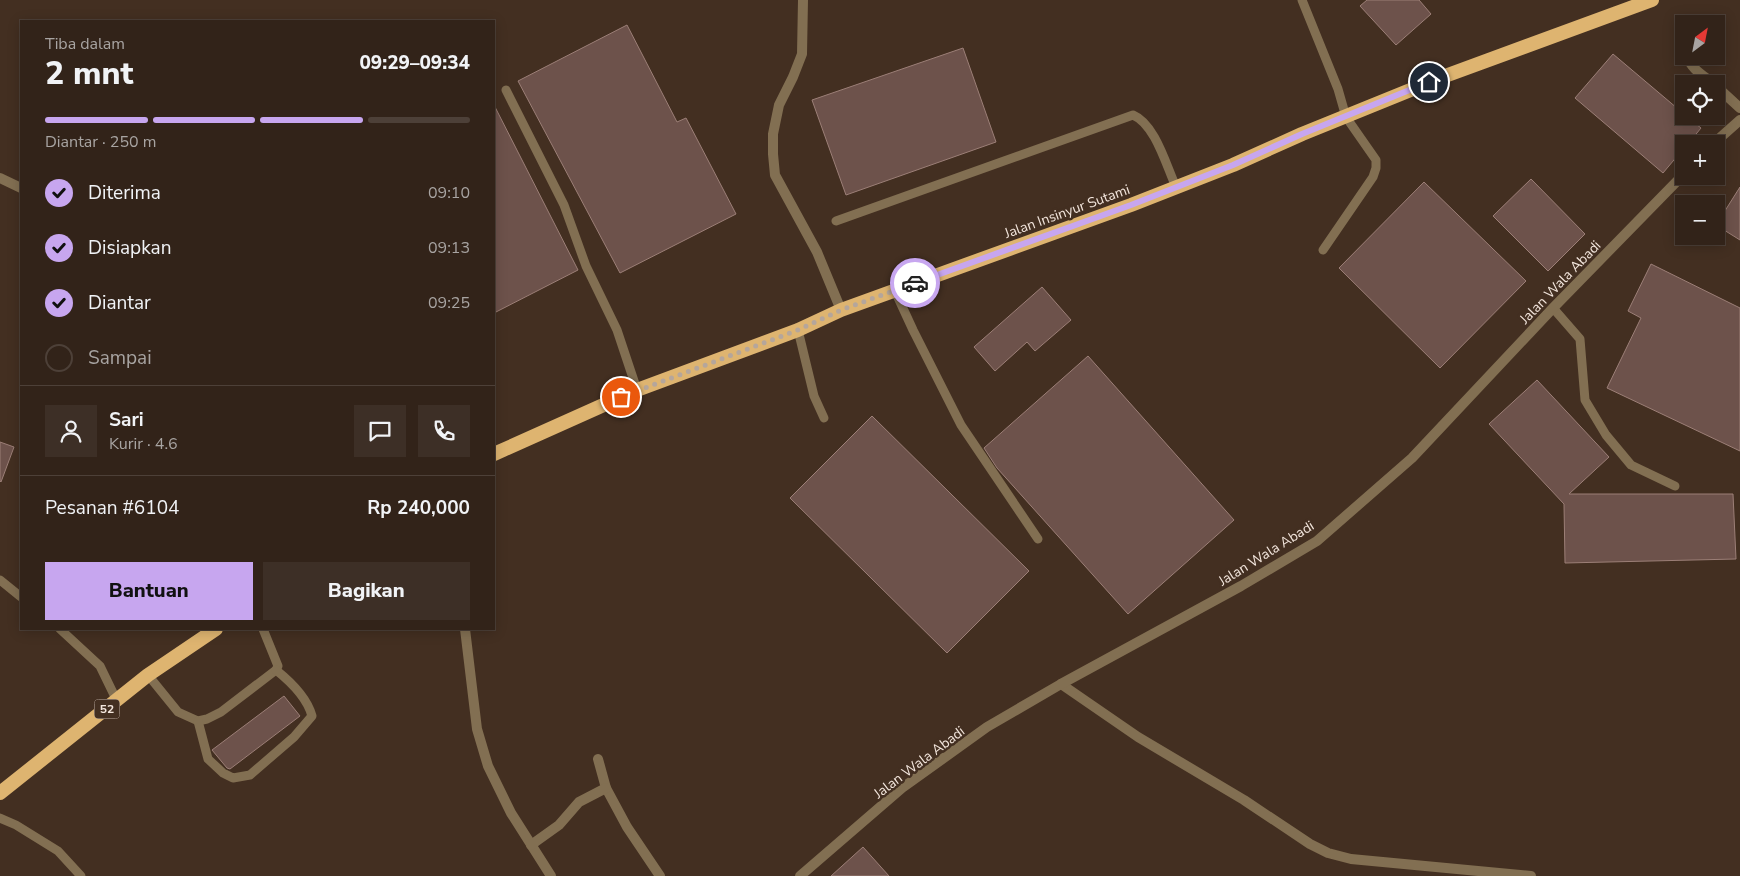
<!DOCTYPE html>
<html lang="id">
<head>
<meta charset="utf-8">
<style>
	body { margin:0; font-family:"Nunito Sans",sans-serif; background:#3d2f26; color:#f1f3f6; height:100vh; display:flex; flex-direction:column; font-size:19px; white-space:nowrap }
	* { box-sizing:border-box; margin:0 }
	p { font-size:16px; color:#a8a4a2 }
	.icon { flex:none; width:28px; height:28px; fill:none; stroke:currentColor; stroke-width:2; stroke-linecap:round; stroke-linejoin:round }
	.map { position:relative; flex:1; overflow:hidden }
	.panel { position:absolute; left:20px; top:20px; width:475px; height:610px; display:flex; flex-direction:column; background:#322319; border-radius:0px; box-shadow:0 2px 12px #0003,0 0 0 1px #4d4038 }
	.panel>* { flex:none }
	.needle { width:32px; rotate:32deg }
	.buttons { position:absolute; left:1675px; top:15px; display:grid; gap:10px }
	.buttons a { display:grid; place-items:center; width:50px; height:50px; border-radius:0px; background:#322319; box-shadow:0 2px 12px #0003,0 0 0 1px #4d4038; font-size:25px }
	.pin { position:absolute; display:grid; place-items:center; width:42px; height:42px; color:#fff; margin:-21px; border:2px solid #fff; border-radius:50%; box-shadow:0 1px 5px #0007 }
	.courier { position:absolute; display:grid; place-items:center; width:50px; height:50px; margin:-25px; border:4px solid #c7a6ef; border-radius:50%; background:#fff; color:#222; box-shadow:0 1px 6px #0007 }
	.headline em { font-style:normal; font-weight:800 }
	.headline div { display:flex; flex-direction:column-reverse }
	.headline { display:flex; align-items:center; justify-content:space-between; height:85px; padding:0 25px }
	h1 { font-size:32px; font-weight:800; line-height:38px }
	.bar { display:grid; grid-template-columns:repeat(4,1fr); gap:8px 5px; align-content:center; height:60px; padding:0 25px }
	.bar i { height:6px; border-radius:4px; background:#4d4038 }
	.bar .active { background:#c7a6ef }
	.bar p { grid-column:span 4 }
	.line { display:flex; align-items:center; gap:12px; padding:0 25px; border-top:1px solid #4d4038 }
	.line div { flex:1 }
	.round { display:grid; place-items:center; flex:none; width:52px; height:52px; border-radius:0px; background:#3d2f26 }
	ol { padding:0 25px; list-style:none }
	li { display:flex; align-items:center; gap:15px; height:55px }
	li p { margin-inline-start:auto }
	li .icon { padding:5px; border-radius:50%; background:#c7a6ef; color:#111; stroke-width:4 }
	li:last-child { color:#a8a4a2 }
	li i { width:28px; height:28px; border:2px solid #4d4038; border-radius:50% }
	.primary-button { display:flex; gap:10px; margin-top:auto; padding:10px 25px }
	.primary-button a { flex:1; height:58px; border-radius:0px; background:#c7a6ef; color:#111; font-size:20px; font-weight:800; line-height:58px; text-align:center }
	.primary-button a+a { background:#3d2f26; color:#f1f3f6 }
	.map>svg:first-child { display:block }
</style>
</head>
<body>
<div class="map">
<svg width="1740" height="876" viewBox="0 0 1740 876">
	<rect width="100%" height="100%" fill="#432f21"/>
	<g fill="#6d524b" stroke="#9c7f77">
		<polygon points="1367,0 1419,0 1431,14 1396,45 1360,6"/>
		<polygon points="627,25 677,122 686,118 736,214 620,273 518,81"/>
		<polygon points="963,48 996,142 846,195 812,100"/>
		<polygon points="1613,54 1684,114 1684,116 1686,116 1701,128 1688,144 1684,144 1684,148 1663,173 1575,98"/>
		<polygon points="494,105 578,270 494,313"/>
		<polygon points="1531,179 1585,234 1548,271 1493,216"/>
		<polygon points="1424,182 1526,281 1440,368 1339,268"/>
		<polygon points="1740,187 1740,240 1716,225"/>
		<polygon points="1651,264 1740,308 1740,451 1607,388 1641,318 1628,311"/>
		<polygon points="1042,287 1071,320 1035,351 1027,342 995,371 974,347"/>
		<polygon points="1088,356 1234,520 1128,614 997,468 984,448"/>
		<polygon points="1537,380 1609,457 1569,494 1733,494 1736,559 1565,563 1564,504 1489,424"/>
		<polygon points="872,416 1029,571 947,653 790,498"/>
		<polygon points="0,442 14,447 1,482 0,481"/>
		<polygon points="284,696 300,716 230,769 227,768 212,750"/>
		<polygon points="863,847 889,876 831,876"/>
	</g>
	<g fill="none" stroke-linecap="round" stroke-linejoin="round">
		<g stroke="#826f52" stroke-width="9">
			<polyline points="1302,0 1338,89 1346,117 1376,160 1376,168 1373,177 1323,250"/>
			<polyline points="506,90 564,205 586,266 617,330 637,390"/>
			<path d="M 836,221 L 1133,115 C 1155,124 1166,165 1176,187"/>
			<polyline points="895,291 913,330 961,425 1038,539"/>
			<polyline points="1553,308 1580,339 1585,400 1606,435 1631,465 1675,486"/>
			<polyline points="798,330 814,396 824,418"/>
			<polyline points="0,580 21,597"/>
			<polyline points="60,629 100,666 117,701"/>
			<polyline points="148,675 178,712 198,721 207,719 221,712 276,670 278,666 263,629"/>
			<path d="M 198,721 L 208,759 L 223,773 L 233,778 L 250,775 L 294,737 L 312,716 C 307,697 291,682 276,670"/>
			<polyline points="0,818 16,825 58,851 81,876"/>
		</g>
		<g stroke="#826f52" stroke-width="10">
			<polyline points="803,0 802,54 793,77 779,105 773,134 773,154 775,175 817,252 841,310"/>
			<path d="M 1687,56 C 1692,70 1703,75 1714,84"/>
			<polyline points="1716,86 1740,108"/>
			<polyline points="1713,144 1740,120"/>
			<polyline points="0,178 21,188"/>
			<polyline points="465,629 477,729 488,766 511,813 551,876"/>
			<polyline points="1061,684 1138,737 1244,800 1310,844 1328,853 1351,859 1531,876"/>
			<polyline points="598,759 606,788 627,827 660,876"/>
			<polyline points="531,845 559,825 579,802 606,788"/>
			<polyline points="800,876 902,788 987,727 1061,684 1241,586 1317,541 1412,458 1553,308 1684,174"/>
		</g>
		<g stroke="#deb470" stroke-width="14">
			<polyline points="494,454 637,390 798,330 841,310 1131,205 1233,165 1302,134 1445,76 1652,0"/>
			<polyline points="0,793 148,675 216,629"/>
		</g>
	</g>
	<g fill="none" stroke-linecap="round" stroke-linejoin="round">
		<polyline stroke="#b5a69b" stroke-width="5" stroke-dasharray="0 9" points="621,397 798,330 841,310 915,283"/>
		<polyline stroke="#c7a6ef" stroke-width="6" points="915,283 1131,205 1233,165 1302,134 1429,82"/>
	</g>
	<g text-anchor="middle" stroke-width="5" stroke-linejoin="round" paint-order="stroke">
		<rect fill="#432f21" stroke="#beafa5" stroke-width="1" x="94.5" y="699.5" width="25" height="19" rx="4"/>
		<g font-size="12" font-weight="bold" fill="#f3e6dd">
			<text x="107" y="713">52</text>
		</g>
		<g font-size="14" fill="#f3e6dd" stroke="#432f21">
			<text transform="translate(1067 211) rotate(-20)" y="5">Jalan Insinyur Sutami</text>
			<text transform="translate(1560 282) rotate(-46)" y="5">Jalan Wala Abadi</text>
			<text transform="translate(1266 553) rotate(-32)" y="5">Jalan Wala Abadi</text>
			<text transform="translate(919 762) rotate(-37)" y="5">Jalan Wala Abadi</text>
		</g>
	</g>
</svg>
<div class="buttons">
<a><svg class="needle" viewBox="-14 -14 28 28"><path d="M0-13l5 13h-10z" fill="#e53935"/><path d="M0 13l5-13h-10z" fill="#a8a4a2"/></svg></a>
<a><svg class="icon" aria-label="locate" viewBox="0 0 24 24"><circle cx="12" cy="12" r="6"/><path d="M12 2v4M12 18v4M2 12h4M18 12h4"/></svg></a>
<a>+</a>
<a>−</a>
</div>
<div class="pin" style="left:621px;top:397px;background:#ea580c"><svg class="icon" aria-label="bag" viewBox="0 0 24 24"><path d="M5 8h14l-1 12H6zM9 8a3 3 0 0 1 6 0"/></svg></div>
<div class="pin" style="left:1429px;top:82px;background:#1f2937"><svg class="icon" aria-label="home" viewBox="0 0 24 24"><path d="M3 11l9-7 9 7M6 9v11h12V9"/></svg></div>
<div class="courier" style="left:915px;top:283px"><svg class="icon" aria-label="car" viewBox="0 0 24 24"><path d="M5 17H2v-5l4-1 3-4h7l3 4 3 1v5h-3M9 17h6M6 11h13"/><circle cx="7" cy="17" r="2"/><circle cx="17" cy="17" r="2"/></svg></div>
<section class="panel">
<div class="headline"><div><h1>2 mnt</h1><p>Tiba dalam</p></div><em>09:29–09:34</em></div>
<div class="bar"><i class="active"></i><i class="active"></i><i class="active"></i><i></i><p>Diantar · 250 m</p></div>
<ol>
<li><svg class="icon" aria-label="check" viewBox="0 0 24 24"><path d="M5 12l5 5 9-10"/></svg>Diterima<p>09:10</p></li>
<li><svg class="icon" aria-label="check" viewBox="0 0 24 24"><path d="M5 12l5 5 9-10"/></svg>Disiapkan<p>09:13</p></li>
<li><svg class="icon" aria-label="check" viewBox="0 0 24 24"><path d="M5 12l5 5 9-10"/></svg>Diantar<p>09:25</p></li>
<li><i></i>Sampai</li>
</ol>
<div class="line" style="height:90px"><a class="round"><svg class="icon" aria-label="person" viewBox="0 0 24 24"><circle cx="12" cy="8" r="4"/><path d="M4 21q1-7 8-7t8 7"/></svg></a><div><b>Sari</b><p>Kurir · 4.6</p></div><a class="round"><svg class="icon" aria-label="chat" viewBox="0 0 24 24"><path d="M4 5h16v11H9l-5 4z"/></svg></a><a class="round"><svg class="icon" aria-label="phone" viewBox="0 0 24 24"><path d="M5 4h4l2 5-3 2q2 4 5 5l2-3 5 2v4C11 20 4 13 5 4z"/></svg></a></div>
<div class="line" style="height:65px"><div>Pesanan #6104</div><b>Rp 240,000</b></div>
<div class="primary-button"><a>Bantuan</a><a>Bagikan</a></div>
</section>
</div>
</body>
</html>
